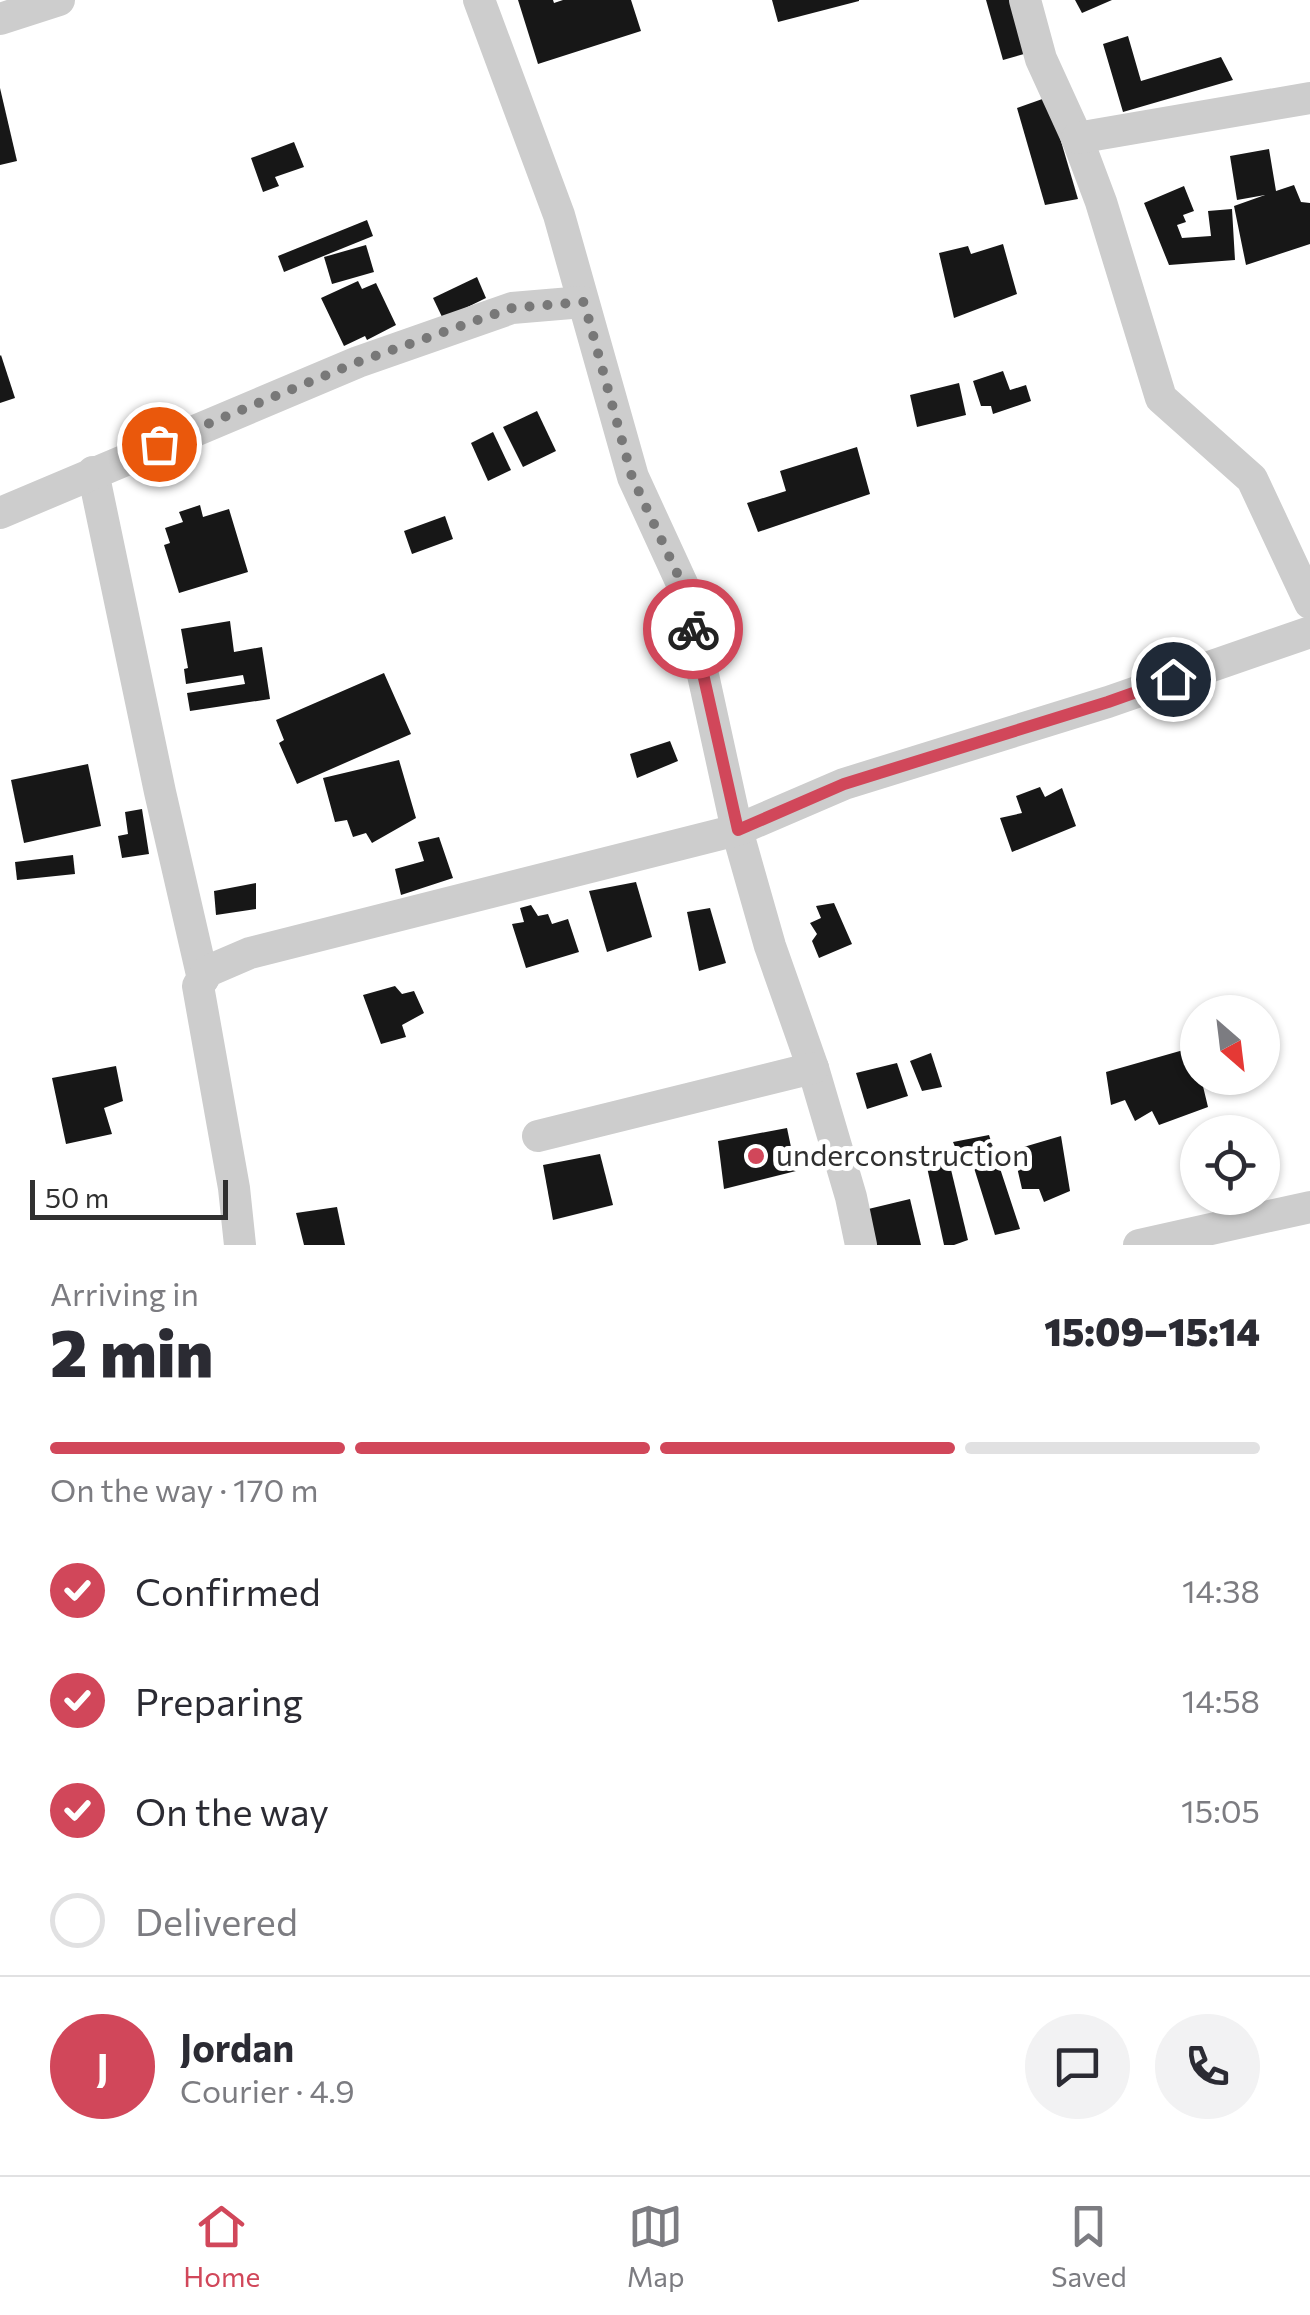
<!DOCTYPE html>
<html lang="en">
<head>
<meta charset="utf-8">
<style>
	body { margin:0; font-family:Commissioner,sans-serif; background:#f2f2f3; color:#2b2b33; height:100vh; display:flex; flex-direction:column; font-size:38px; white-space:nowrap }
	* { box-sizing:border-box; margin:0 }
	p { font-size:32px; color:#7c7c81 }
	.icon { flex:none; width:55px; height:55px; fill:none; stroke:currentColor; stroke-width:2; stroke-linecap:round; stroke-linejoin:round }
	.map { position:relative; height:1245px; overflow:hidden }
	.drawer { display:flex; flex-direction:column; background:#fff; flex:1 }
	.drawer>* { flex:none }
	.needle { width:65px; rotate:152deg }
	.buttons { position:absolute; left:1180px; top:995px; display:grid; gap:20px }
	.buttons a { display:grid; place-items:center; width:100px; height:100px; border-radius:50%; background:#fff; box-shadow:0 2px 8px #0004; font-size:50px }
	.scale { position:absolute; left:30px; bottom:25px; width:198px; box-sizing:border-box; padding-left:10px; border:5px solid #303030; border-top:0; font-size:28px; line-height:35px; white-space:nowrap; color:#303030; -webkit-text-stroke:8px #fff; paint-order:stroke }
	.pin { position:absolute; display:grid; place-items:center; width:85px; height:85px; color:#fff; margin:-42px; border:5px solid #fff; border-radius:50%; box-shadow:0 2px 10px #0007 }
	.courier { position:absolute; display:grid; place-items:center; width:100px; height:100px; margin:-50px; border:8px solid #d1475a; border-radius:50%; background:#fff; color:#222; box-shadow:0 2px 12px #0007 }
	.overview em { font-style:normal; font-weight:800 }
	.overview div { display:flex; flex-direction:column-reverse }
	.overview { display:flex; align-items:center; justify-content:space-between; height:170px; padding:0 50px }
	h1 { font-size:65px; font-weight:800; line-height:75px }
	.bar { display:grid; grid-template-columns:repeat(4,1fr); gap:15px 10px; align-content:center; height:120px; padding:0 50px }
	.bar i { height:12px; border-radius:8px; background:#e1e1e2 }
	.bar .active { background:#d1475a }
	.bar p { grid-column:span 4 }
	.line { display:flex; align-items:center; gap:25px; padding:0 50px; border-top:2px solid #e1e1e2 }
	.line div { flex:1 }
	.round { display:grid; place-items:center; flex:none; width:105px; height:105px; border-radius:52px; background:#f2f2f3 }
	ol { padding:0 50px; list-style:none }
	li { display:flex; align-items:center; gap:30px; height:110px }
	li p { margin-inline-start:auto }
	li .icon { padding:10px; border-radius:50%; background:#d1475a; color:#fff; stroke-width:4 }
	li:last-child { color:#7c7c81 }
	li i { width:55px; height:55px; border:5px solid #e1e1e2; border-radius:50% }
	.tab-bar { display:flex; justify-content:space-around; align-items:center; height:140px; border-top:2px solid #e1e1e2; background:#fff; font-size:28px; color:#7c7c81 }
	.tab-bar a { display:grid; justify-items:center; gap:5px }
	.tab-bar .active { color:#d1475a }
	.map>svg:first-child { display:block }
</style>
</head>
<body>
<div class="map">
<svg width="1310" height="1245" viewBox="0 0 1310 1245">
	<rect width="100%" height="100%" fill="#fff"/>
	<g fill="#171717">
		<polygon points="518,0 553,0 554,3 563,0 631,0 641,31 538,64"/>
		<polygon points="772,0 859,0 859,1 778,22"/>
		<polygon points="986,0 1018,0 1031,52 1003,60"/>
		<polygon points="1075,0 1112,0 1082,13"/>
		<polygon points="1128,36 1141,81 1221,57 1233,80 1123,112 1103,44"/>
		<polygon points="0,88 17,161 0,165"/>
		<polygon points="1048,97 1078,199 1045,205 1017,108"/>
		<polygon points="294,142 304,167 275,177 279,186 263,192 251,158"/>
		<polygon points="1269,149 1276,191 1294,185 1301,202 1310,203 1310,244 1246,265 1234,206 1265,195 1237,200 1230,156"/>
		<polygon points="1184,186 1194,211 1183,215 1186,222 1177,225 1182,238 1211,236 1208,211 1232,209 1235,260 1169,265 1144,203"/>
		<polygon points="367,220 373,236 284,272 278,256"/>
		<polygon points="1003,244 1017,294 954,318 939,253 968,246 971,254"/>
		<polygon points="366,245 374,272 332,284 324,257"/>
		<polygon points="477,277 486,298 443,319 433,298"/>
		<polygon points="358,281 362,289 376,283 396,325 367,340 365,336 344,346 321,298"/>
		<polygon points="1,355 15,398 0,403 0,356"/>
		<polygon points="1003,371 1010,390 1026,385 1031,401 993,414 991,406 981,406 973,381"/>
		<polygon points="959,383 966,415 917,427 910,395"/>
		<polygon points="537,411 556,451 523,467 503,427"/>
		<polygon points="493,432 511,470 488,481 471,443"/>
		<polygon points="857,447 870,494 758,532 747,503 786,491 780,471"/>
		<polygon points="200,505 203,517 229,509 248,572 179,593 164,545 170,543 165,528 183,522 179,512"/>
		<polygon points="445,516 453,539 412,554 404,531"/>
		<polygon points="230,621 234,652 262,647 270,699 190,711 187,693 245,684 243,675 186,684 184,669 188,668 181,629"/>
		<polygon points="384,673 411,734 297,784 279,743 284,740 276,720"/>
		<polygon points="670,741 678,761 637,778 630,754"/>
		<polygon points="399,760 416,818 372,843 366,833 353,837 347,820 335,822 323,778"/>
		<polygon points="88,764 101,826 24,843 11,780"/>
		<polygon points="1040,787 1045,797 1062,788 1076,826 1012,852 1000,818 1022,813 1016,796"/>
		<polygon points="142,809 149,854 122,858 118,836 128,834 125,812"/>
		<polygon points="439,837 453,878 401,895 395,869 424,861 418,842"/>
		<polygon points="73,855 75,874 17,880 15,862"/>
		<polygon points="636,882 652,937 607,952 589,891"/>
		<polygon points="256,883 256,909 216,915 214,891"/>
		<polygon points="834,903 852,944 819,958 812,941 817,934 810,923 821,918 816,906"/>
		<polygon points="531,905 538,916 548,914 552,924 568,919 579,952 526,968 512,924 524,922 520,908"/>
		<polygon points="710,908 726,963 699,971 687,912"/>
		<polygon points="395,986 402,994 414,991 424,1013 402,1025 406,1037 381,1044 363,995"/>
		<polygon points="1194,1047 1198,1061 1198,1078 1201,1078 1208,1107 1159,1125 1152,1111 1135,1121 1125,1100 1111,1105 1106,1072"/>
		<polygon points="931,1053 942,1087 922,1091 910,1061"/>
		<polygon points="897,1063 908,1096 867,1109 856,1073"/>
		<polygon points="116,1066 123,1101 104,1108 112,1134 66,1144 52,1078"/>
		<polygon points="787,1128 796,1171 724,1189 718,1141"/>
		<polygon points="989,1135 1020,1229 995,1235 970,1155 959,1156 953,1142"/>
		<polygon points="1061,1136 1070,1191 1044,1202 1039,1189 1022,1189 1013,1150"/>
		<polygon points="923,1149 946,1149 968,1240 954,1245 944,1245"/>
		<polygon points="600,1154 613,1205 553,1220 543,1165"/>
		<polygon points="910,1199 921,1245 870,1245 860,1211"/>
		<polygon points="337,1207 345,1245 304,1245 296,1213"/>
	</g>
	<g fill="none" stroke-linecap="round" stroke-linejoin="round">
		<g stroke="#cdcdcd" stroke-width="32">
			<polyline points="479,0 559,215 633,477 684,588 737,830 770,946 813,1068 851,1197 861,1245"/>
			<polyline points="1025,0 1041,59 1077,138 1101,202 1161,398 1252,479 1310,603"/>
			<polyline points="0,19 59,0"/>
			<polyline points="1077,138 1310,98"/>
			<polyline points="93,472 160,792 203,979"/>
			<polyline points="0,513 358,362 512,308 583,302"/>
			<polyline points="538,1136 813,1068"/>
			<polyline points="240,1245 234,1188 198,986 208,971 250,953 737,830 844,784 1108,702 1310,632"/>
			<polyline points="1139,1245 1310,1207"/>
		</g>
	</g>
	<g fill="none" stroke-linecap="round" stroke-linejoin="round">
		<polyline stroke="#787878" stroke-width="10" stroke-dasharray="0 18" points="159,444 358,362 512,308 584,302 632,477 684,588 693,629"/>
		<polyline stroke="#d1475a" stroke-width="12" points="693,629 738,830 844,784 1108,702 1173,679"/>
	</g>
	<circle fill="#d1475a" stroke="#fff" stroke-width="4" cx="756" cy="1156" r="10"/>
	<g text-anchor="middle" stroke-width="10" stroke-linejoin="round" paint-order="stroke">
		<g font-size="30" fill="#303030" stroke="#fff" text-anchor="start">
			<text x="776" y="1166">underconstruction</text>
		</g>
	</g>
</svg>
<div class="buttons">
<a><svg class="needle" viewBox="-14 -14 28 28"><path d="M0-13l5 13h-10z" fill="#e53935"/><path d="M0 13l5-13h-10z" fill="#7c7c81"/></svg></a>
<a><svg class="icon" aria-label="locate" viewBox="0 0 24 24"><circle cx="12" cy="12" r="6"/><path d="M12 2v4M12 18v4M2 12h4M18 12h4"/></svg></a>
</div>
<div class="scale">50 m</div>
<div class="pin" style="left:159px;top:444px;background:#ea580c"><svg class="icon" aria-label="bag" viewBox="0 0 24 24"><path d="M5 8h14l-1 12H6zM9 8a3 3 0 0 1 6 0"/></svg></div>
<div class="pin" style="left:1173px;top:679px;background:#1f2937"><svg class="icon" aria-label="home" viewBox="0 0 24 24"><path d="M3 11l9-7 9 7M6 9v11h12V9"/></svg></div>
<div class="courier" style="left:693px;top:629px"><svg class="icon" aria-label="bike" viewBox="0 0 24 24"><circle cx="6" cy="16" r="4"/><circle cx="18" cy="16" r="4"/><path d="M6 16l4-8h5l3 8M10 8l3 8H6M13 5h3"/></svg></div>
</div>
<section class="drawer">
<div class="overview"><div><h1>2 min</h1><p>Arriving in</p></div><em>15:09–15:14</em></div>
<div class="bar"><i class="active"></i><i class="active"></i><i class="active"></i><i></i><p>On the way · 170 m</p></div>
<ol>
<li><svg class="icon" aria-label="check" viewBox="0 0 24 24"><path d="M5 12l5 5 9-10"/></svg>Confirmed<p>14:38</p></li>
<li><svg class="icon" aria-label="check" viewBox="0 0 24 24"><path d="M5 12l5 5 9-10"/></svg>Preparing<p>14:58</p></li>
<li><svg class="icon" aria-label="check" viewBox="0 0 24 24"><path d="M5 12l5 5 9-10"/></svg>On the way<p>15:05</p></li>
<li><i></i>Delivered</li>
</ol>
<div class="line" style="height:180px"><b class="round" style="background:#d1475a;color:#fff">J</b><div><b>Jordan</b><p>Courier · 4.9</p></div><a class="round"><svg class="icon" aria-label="chat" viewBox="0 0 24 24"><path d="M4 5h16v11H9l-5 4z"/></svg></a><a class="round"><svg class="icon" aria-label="phone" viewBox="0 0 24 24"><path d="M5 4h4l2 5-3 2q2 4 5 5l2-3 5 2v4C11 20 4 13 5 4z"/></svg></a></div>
</section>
<nav class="tab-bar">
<a class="active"><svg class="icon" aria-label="home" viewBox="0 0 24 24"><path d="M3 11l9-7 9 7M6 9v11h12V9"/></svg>Home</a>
<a><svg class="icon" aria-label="map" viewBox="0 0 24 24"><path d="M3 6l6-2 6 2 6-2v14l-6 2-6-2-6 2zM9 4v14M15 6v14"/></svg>Map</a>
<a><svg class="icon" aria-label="saved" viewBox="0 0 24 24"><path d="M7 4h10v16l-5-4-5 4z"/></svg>Saved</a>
</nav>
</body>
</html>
